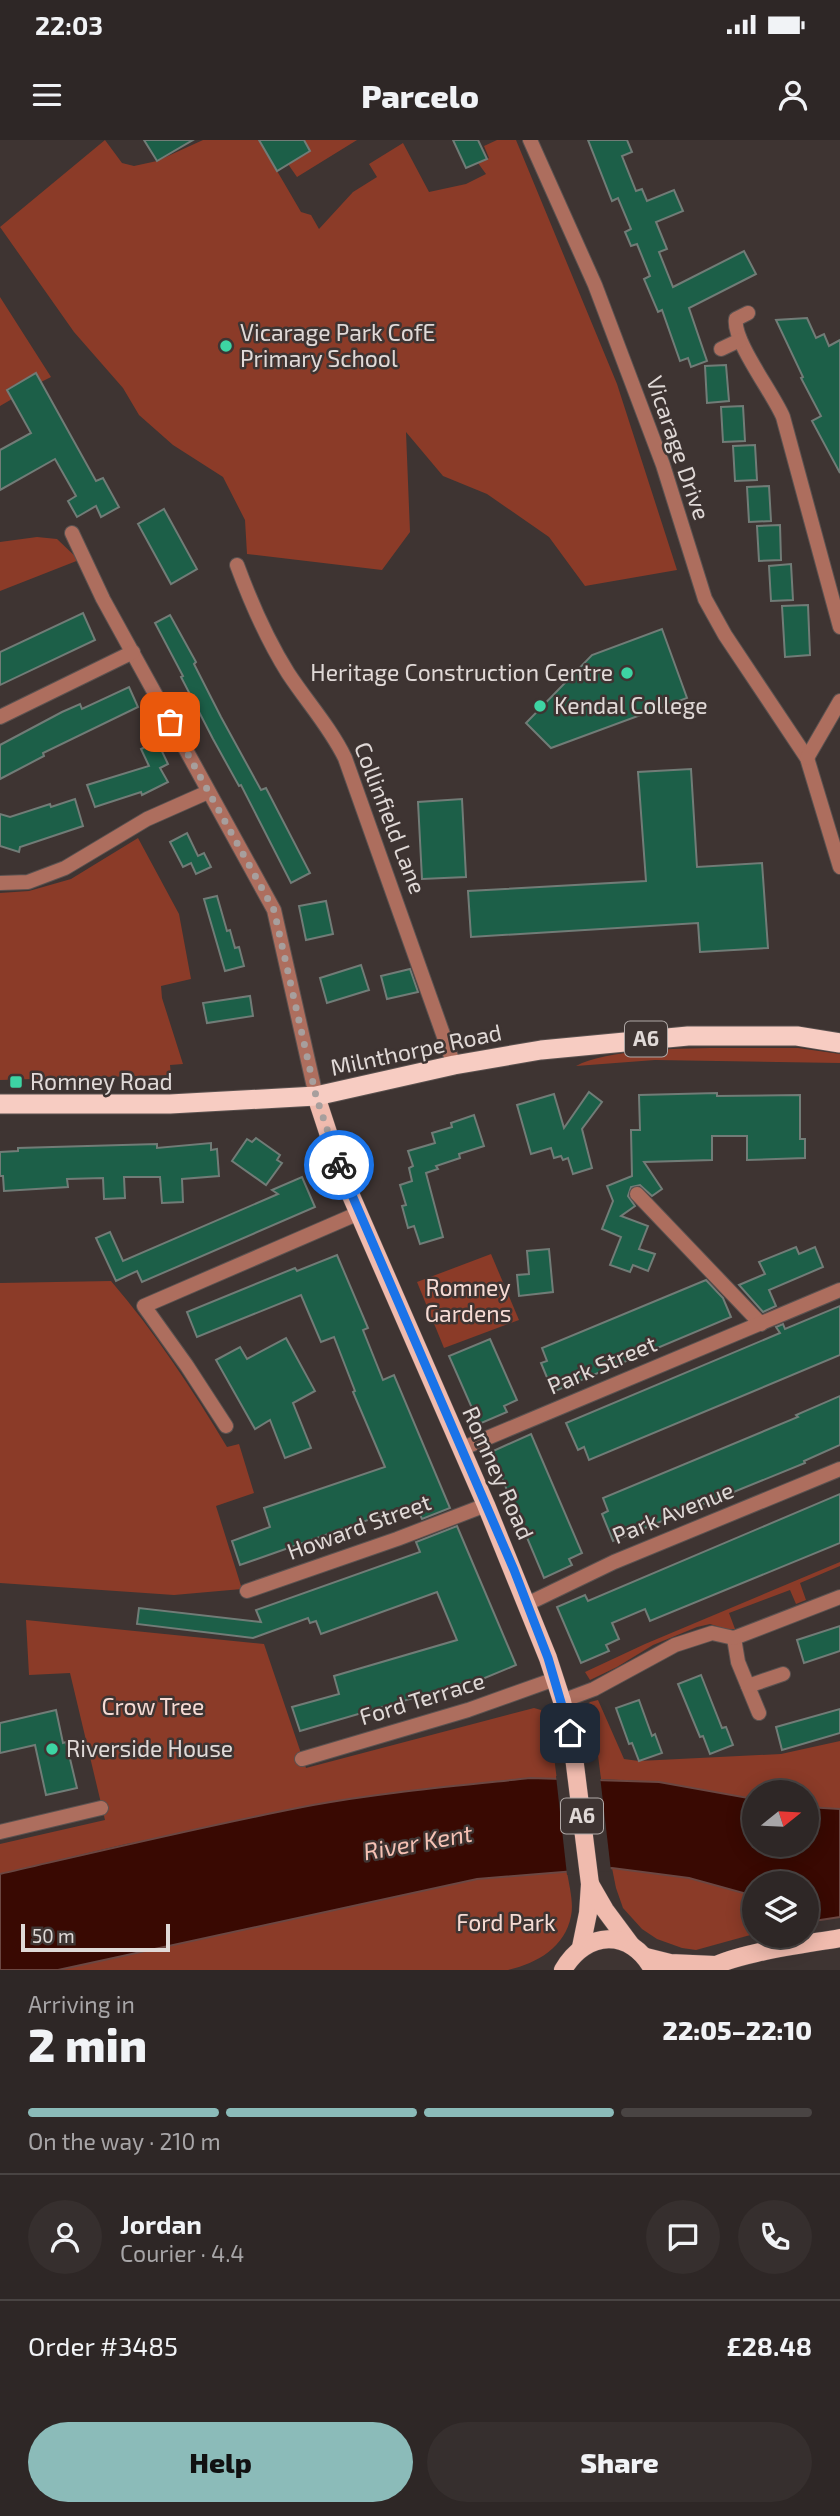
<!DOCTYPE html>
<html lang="en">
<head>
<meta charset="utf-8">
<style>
	body { margin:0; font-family:"Exo 2",sans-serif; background:#362f2e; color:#f1f3f6; height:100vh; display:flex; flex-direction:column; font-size:26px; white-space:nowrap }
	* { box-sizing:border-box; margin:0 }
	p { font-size:23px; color:#a7a5a7 }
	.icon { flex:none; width:38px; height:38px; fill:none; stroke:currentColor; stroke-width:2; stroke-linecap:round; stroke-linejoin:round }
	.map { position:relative; height:1830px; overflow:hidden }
	.side { display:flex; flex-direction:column; background:#2e2726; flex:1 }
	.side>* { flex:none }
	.needle { width:46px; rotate:72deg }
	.fabs { position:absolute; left:742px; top:1640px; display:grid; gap:14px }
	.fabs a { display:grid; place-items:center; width:77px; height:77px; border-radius:50%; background:#2e2726; box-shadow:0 4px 18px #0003,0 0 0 2px #494443; font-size:35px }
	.scale { position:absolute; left:21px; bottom:18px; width:149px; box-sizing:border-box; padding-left:7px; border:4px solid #e0d9d7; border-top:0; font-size:19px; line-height:24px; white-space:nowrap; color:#e0d9d7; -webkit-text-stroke:5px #3e3432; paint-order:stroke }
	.pin { position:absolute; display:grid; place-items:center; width:60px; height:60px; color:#fff; margin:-30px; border-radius:14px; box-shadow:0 4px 10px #0006 }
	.courier { position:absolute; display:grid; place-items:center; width:70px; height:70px; margin:-35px; border:5px solid #1a73e8; border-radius:50%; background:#fff; color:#222; box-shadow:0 2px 9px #0007 }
	.summary em { font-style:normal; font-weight:800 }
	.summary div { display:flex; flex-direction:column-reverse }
	.summary { display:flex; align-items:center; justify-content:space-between; height:119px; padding:0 28px }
	h1 { font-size:46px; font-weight:800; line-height:52px }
	.bar { display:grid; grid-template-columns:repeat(4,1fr); gap:10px 7px; align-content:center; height:84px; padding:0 28px }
	.bar i { height:9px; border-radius:5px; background:#494443 }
	.bar .selected { background:#8bbbb9 }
	.bar p { grid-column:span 4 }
	.line { display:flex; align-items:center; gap:18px; padding:0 28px; border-top:2px solid #494443 }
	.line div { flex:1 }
	.round { display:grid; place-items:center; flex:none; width:74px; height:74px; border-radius:37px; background:#362f2e }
	.button { display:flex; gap:14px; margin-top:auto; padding:14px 28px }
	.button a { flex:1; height:80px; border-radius:42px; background:#8bbbb9; color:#111; font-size:28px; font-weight:800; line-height:80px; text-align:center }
	.button a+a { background:#362f2e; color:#f1f3f6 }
	.status { display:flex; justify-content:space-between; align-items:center; height:49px; padding:0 35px; background:#2e2726; direction:ltr }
	.status svg { height:19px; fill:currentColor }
	header { display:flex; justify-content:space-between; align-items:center; height:91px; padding:0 28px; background:#2e2726; font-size:32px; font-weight:800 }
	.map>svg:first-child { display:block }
</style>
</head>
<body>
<div class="status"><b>22:03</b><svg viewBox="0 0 49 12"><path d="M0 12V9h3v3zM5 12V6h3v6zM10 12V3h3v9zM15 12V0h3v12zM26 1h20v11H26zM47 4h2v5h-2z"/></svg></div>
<header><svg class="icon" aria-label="menu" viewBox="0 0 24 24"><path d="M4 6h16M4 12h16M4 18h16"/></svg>Parcelo<svg class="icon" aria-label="person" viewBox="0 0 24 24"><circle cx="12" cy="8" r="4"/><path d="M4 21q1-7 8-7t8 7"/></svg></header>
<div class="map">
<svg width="840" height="1830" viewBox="0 0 840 1830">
	<rect width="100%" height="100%" fill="#3e3432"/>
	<g fill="#8b3b28">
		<polygon points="105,0 122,23 134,26 157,21 203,0 259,0 301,72 311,75 319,89 353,52 377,37 369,24 403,3 429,52 466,44 486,34 478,23 489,18 484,6 497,0 516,0 617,244 677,430 585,446 549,397 487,354 443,336 406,292 410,392 382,430 247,414 245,380 223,337 173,305 139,275 123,248 74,192 0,87"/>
		<polygon points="304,0 357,0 297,37 288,24 310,11"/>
		<polygon points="0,157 51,237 41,242 35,234 7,249 12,259 0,266"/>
		<polygon points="37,397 57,399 79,420 0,451 0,402"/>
		<polygon points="138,698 179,774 191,839 161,846 162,858 183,924 170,925 171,935 0,940 0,753 29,751 71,739"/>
		<path d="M 756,908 L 798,908 L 840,914 L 840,923 L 655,920 L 576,926 C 612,906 712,908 756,908 Z"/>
		<polygon points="491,1114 519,1180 444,1208 417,1142"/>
		<path d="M 111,1141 C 155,1192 192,1249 227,1307 L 239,1304 L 254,1353 L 216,1366 L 242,1449 L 174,1455 L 0,1443 L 0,1143 Z"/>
		<polygon points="840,1422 840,1426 800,1443 806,1460 796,1464 790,1450 729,1473 735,1489 726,1489 710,1484 697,1487 653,1505 617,1527 590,1540 585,1532 645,1504"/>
		<path d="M 26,1480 L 264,1504 L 306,1628 L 534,1568 L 541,1570 C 552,1592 554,1617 557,1640 L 530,1638 L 126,1704 L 0,1734 L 0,1704 L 105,1680 L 70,1533 L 29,1535 Z"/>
		<polygon points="598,1560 624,1619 639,1621 781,1614 840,1601 840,1669 807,1667 807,1652 754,1652 754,1659 659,1642 601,1639 595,1592 586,1566 590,1562"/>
		<polygon points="612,1728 689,1738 754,1756 754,1794 696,1810 682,1808 657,1799 642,1789 623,1768 616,1748"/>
		<path d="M 567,1732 C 569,1745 574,1763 571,1776 C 565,1807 538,1823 508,1830 L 58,1830 L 477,1739 Z"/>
	</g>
	<path fill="#390902" stroke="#6b4742" stroke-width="2" d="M 530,1638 L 659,1642 L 754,1659 L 754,1704 L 807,1704 L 807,1667 L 840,1669 L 840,1777 L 807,1782 L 807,1743 L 754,1743 L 754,1756 L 689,1738 L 612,1728 L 477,1739 L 58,1830 L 0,1830 L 0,1734 C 104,1710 208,1685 313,1665 C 384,1652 457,1646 530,1638 Z"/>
	<polygon fill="#3e3432" points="556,1636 600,1636 611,1731 567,1735"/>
	<g fill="#1c5f48" stroke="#717c77" stroke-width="2">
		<polygon points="144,0 193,0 157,21"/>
		<polygon points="259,0 304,0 310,11 277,31"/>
		<polygon points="453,0 478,0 487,19 466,28"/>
		<polygon points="588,0 627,0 632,12 622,16 636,51 642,49 647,61 674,50 683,71 656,82 667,109 659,112 673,147 744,111 756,134 689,168 707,221 691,227 688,218 680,221 662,170 658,172 644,139 650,136 637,104 631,106 625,92 631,89 618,58 612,61"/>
		<polygon points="807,178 816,198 824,194 829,206 840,200 840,333 812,281 821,276 801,238 803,237 776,180"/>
		<polygon points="726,225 729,261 707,263 705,226"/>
		<polygon points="36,233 96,341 103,338 119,367 101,377 96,366 77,377 68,361 76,356 55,319 0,350 0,310 31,293 7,250"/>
		<polygon points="743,266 745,301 723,302 721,267"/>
		<polygon points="755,305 757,340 735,341 733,306"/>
		<polygon points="769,346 771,381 749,382 747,347"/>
		<polygon points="164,369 197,429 171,444 138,384"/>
		<polygon points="780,385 781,420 759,421 757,386"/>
		<polygon points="791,424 793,460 771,461 769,426"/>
		<polygon points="808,465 810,515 785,517 782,466"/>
		<polygon points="83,473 95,500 0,545 0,512"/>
		<polygon points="170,475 196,522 194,524 221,577 261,650 266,648 310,733 291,743 241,645 239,646 213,599 181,537 183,536 155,483"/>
		<polygon points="662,489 687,558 551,608 526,583 592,515"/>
		<polygon points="129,547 138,567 43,613 44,616 0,639 0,605 62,572 80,564 82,569"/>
		<polygon points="157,601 168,624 160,628 168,642 142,655 141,652 95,667 87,645 149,626 141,609"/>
		<polygon points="691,629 697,727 762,723 768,808 700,812 698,783 471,797 468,751 646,741 638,632"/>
		<polygon points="75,659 83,686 20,707 19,712 0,706 0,674 10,677 50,664 51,667"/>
		<polygon points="462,659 466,737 422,739 418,662"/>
		<polygon points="187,693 198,716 204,713 211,727 196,734 191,723 183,727 170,702"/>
		<polygon points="217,756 227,791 230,790 235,808 239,807 244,826 225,831 204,759"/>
		<polygon points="326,761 333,794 306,800 299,766"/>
		<polygon points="361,825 369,850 327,863 320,838"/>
		<polygon points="410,829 418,852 387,859 381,836"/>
		<polygon points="250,856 253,876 207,883 203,863"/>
		<polygon points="589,952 602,962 582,989 592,1028 573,1034 568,1018 563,1020 561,1016 554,1018 551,1008 531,1014 517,965 554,954 564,988"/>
		<polygon points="717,953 717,956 800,955 800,999 805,999 805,1018 747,1020 747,996 712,996 712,1020 644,1022 662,1049 652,1056 640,1045 631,1047 628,1056 635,1066 621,1076 648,1086 639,1109 655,1114 648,1131 633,1125 630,1132 610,1125 621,1097 602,1089 613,1061 607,1046 632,1036 631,990 640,990 639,955"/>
		<polygon points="474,975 484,1006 459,1014 460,1018 436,1026 438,1029 426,1033 443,1097 420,1104 414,1086 408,1088 402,1066 406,1065 400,1045 412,1041 409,1028 413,1026 408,1011 435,1003 432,993 452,987 451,983"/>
		<polygon points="256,998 280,1015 277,1020 282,1023 266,1045 232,1021 247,999 252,1002"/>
		<polygon points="211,1003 211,1010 217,1009 219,1036 182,1039 183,1062 162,1063 160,1037 124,1037 125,1058 104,1059 103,1038 67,1039 68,1047 4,1051 3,1036 0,1036 0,1012 18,1011 18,1008 157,1004 157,1008"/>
		<polygon points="302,1037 315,1067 142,1142 137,1131 116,1141 96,1098 110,1092 123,1121 278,1054 272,1050"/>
		<polygon points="796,1107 799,1114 815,1107 823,1127 769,1150 776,1166 763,1172 739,1145 765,1134 759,1122"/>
		<polygon points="549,1109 553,1152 519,1156 517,1135 529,1134 527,1111"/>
		<polygon points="337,1115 368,1188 363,1190 383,1240 394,1235 450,1368 422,1379 416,1366 403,1372 402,1368 240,1425 232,1401 270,1387 264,1368 385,1327 353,1252 355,1251 334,1197 321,1202 301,1155 197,1197 187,1172 295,1128 297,1131"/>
		<polygon points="706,1140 723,1158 731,1177 553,1252 541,1223 547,1221 542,1208"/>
		<polygon points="840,1166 840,1215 589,1320 584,1307 578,1310 566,1283 780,1193 776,1187 783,1184 785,1189"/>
		<polygon points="286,1198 315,1251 293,1263 311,1308 285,1318 270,1280 255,1289 216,1220 240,1207 247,1219"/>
		<polygon points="490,1199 517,1260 504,1266 507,1272 479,1284 449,1216"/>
		<polygon points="840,1256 840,1305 804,1321 805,1323 613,1401 602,1374 608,1371 603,1358 798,1277 796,1275"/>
		<polygon points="531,1294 582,1413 569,1419 572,1425 544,1438 491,1312"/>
		<polygon points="840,1354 840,1403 650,1481 645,1469 612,1483 619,1499 606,1505 609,1511 581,1523 557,1467 585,1455 588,1461"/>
		<polygon points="457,1386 516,1525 475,1542 475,1540 300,1591 292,1567 339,1554 334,1536 457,1500 437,1452 321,1494 316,1481 310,1483 308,1478 253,1498 137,1484 139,1468 261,1482 256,1470 420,1412 416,1402"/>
		<polygon points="840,1486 840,1511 804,1523 797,1500"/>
		<polygon points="701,1535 722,1588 726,1587 733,1605 710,1614 703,1596 700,1597 678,1544"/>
		<polygon points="639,1560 652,1596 655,1594 662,1613 639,1621 632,1603 629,1604 616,1568"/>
		<polygon points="840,1569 840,1593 782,1610 776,1587"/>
		<polygon points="56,1570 63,1603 66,1602 77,1648 46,1655 35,1605 0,1613 0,1583"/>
	</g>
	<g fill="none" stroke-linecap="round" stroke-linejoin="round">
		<g stroke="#5b5250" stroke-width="16">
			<g id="minor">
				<polyline points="530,0 595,145 663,325 705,459 725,495 807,618 840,727"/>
				<path d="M 748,173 L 736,179 C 732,200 773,253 783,277 L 840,487"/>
				<polyline points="721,209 740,200"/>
				<polyline points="72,393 103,459 274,770 316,956"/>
				<path d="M 237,425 C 251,463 266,498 288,533 C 307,562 330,587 345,618 L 454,925"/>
				<polyline points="0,577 133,512"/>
				<polyline points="807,618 840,561"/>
				<polyline points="0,743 28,742 65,728 147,679 208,652"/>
				<polyline points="637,1054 761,1184"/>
				<polyline points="226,1286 187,1226 144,1166 359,1073"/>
				<polyline points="461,1309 840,1150"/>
				<polyline points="247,1451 397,1399 486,1365"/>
				<polyline points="527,1464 614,1422 840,1329"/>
				<polyline points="734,1498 738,1522 759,1573"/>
				<polyline points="748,1546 783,1534"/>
				<polyline points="562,1561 594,1549 675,1505 712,1493 734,1498 840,1457"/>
				<polyline points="302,1619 468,1570 555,1539"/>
				<polyline points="0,1692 101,1668"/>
			</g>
		</g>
		<g stroke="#5b5250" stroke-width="19">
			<g id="primary">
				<polyline points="316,956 342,1035 486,1365 548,1518 562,1561 573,1609 590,1744 588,1773 581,1807"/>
				<polyline points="590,1744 605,1770 631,1805"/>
				<polyline points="646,1817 670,1823 715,1825"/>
				<path d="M 563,1830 C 586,1790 631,1788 653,1830"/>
				<path d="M 707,1830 C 733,1813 807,1804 840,1798"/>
			</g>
		</g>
		<g stroke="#5b5250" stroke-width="21">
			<polyline id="trunk" points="0,964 170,964 316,956 454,925 541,910 688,896 797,896 840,903"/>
		</g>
		<use href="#minor" stroke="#ad6e5e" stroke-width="14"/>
		<use href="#primary" stroke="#f0bbae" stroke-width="18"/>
		<use href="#trunk" stroke="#f7ccc2" stroke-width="19"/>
	</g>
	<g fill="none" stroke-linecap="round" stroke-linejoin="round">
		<polyline stroke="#a79f9d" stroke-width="7" stroke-dasharray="0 12.6" points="170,582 274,770 316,956 339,1025"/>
		<polyline stroke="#1a73e8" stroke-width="9" points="339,1025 514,1430 548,1518 570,1593"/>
	</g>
	<g fill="#3dd4a3" stroke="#3e3432" stroke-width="2.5">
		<circle cx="226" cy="206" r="7"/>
		<circle cx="627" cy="533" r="7"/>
		<circle cx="540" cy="566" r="7"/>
		<rect x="9" y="935" width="14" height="14" rx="3.5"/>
		<circle cx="52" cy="1609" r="7"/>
	</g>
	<g text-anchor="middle" stroke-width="5" stroke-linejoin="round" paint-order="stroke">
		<g fill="#3e3432" stroke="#afa8a6" stroke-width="2">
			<rect x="625" y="881.5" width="42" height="35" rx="5"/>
			<rect x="561" y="1658.5" width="42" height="35" rx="5"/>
		</g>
		<g font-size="21" font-weight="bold" fill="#e0d9d7">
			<text x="646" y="906">A6</text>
			<text x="582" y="1683">A6</text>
		</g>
		<g font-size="23" fill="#e0d9d7" stroke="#3e3432" text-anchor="start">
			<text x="240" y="201">Vicarage Park CofE<tspan x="240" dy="26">Primary School</tspan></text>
			<text x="613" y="541" text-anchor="end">Heritage Construction Centre</text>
			<text x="554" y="574">Kendal College</text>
			<text x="30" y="950">Romney Road</text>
			<text x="66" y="1617">Riverside House</text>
		</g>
		<g font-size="23" fill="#e0d9d7" stroke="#3e3432">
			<text transform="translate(678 308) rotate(71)" y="8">Vicarage Drive</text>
			<text transform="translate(390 678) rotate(69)" y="8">Collinfield Lane</text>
			<text transform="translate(416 910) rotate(-12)" y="8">Milnthorpe Road</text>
			<text transform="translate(602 1225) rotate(-23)" y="8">Park Street</text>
			<text transform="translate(498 1333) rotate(66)" y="8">Romney Road</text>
			<text transform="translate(673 1373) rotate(-22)" y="8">Park Avenue</text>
			<text transform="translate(359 1387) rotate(-20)" y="8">Howard Street</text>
			<text transform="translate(422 1559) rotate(-17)" y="8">Ford Terrace</text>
		</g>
		<g font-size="23" fill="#f6dbd4" stroke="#3e3432">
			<text x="468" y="1156">Romney<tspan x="468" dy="26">Gardens</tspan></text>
			<text x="153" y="1575">Crow Tree</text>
			<text x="506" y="1791">Ford Park</text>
		</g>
		<g font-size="24" font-style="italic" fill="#f5c1b4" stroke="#3e3432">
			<text transform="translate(418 1703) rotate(-10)" y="8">River Kent</text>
		</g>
	</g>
</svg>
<div class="fabs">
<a><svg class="needle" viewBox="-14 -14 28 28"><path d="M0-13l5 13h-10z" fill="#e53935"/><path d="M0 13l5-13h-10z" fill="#a7a5a7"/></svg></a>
<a><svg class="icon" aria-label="layers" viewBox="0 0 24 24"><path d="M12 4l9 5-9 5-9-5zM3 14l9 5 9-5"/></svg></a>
</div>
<div class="scale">50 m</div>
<div class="pin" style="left:170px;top:582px;background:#ea580c"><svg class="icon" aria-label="bag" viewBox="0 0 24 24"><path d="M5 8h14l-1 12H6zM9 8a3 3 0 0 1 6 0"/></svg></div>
<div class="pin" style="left:570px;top:1593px;background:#1f2937"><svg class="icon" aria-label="home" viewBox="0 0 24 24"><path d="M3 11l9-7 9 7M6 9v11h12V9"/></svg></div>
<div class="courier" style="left:339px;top:1025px"><svg class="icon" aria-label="bike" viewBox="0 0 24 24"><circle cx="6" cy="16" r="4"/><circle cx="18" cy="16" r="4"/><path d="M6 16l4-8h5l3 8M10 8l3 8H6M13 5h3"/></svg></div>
</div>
<section class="side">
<div class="summary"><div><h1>2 min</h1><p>Arriving in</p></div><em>22:05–22:10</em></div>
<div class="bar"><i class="selected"></i><i class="selected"></i><i class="selected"></i><i></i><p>On the way · 210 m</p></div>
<div class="line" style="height:126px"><a class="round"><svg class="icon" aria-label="person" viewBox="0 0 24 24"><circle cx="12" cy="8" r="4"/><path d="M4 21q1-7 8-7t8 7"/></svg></a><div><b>Jordan</b><p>Courier · 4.4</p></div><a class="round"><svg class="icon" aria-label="chat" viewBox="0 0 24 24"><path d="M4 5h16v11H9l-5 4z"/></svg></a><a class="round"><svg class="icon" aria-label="phone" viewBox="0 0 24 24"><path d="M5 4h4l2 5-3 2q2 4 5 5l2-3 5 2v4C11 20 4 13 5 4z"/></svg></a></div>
<div class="line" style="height:91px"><div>Order #3485</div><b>£28.48</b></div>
<div class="button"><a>Help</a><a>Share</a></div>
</section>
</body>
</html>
